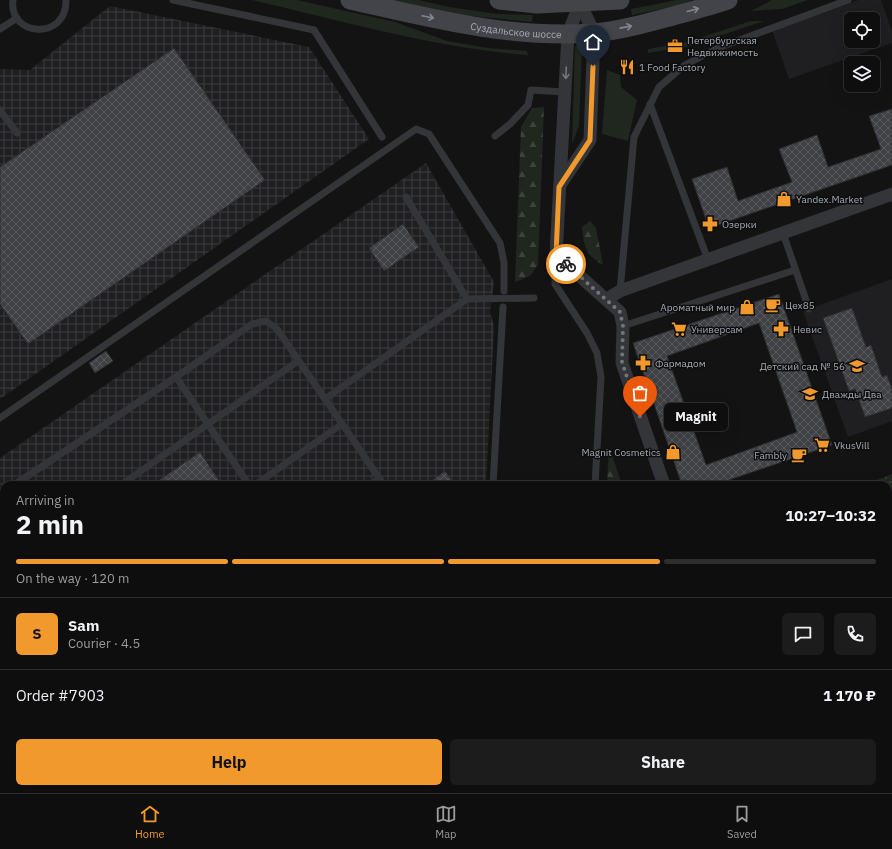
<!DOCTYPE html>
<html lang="en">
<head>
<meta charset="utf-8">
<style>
	body { margin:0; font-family:"IBM Plex Sans",sans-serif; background:#1c1c1d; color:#f1f3f6; height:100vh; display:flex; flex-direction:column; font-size:15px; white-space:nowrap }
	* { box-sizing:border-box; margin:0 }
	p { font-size:13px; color:#9b9c9e }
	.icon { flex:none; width:22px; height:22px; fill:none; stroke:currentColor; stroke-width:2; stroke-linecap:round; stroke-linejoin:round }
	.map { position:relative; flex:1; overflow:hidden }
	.details { position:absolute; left:0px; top:481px; width:892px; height:312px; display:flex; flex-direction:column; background:#0e0e0f; border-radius:12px 12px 0 0; box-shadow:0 4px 16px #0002,0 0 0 1px #2e2e2f }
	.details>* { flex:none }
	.fabs { position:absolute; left:844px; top:12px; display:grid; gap:8px }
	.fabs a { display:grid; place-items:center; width:36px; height:36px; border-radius:6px; background:#0e0e0f; box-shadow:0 4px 16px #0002,0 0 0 1px #2e2e2f; font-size:20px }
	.pin { position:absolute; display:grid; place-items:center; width:34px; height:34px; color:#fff; margin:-41px -17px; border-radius:50% 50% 50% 0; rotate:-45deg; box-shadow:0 0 4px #0007 }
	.pin .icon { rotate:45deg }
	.courier { position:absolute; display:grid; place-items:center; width:40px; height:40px; margin:-20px; border:3px solid #f2992d; border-radius:50%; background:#fff; color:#222; box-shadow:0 1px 5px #0007 }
	.bubble { position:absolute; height:28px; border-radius:6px; background:#0e0e0f; box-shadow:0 4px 16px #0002,0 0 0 1px #2e2e2f; font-size:13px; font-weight:700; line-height:28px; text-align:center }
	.summary em { font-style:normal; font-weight:700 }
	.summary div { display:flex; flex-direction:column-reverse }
	.summary { display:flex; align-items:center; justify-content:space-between; height:68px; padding:0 16px }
	h1 { font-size:26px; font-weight:700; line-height:30px }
	.bar { display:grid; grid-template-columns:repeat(4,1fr); gap:6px 4px; align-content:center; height:48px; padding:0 16px }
	.bar i { height:5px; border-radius:3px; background:#2e2e2f }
	.bar .on { background:#f2992d }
	.bar p { grid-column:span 4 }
	.line { display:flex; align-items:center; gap:10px; padding:0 16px; border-top:1px solid #2e2e2f }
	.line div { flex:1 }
	.round { display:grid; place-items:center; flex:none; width:42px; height:42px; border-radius:6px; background:#1c1c1d }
	.button { display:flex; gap:8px; margin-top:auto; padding:8px 16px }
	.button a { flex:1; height:46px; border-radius:6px; background:#f2992d; color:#111; font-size:16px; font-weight:700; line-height:46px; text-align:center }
	.button a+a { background:#1c1c1d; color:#f1f3f6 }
	.tab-bar { display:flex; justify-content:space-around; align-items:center; height:56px; border-top:1px solid #2e2e2f; background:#0e0e0f; font-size:11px; color:#9b9c9e }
	.tab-bar a { display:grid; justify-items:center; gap:2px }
	.tab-bar .on { color:#f2992d }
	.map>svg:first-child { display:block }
</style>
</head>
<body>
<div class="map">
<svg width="892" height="793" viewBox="0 0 892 793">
	<defs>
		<pattern id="industrial-grid" width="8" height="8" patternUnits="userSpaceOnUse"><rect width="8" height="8" fill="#1f1f21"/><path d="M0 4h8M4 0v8" fill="none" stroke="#3d3d3f"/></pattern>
		<pattern id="forest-firs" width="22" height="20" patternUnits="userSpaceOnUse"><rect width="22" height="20" fill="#1f271f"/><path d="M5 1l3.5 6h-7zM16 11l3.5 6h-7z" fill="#3d443d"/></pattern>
		<pattern id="park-dots" width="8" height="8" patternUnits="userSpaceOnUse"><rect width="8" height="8" fill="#1f271f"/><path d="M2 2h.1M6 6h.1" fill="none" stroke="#3d443d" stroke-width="1.8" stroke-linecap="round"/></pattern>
		<pattern id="building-cross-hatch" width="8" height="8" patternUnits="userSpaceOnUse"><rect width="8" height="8" fill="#3f4144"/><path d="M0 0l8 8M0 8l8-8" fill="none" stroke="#585a5d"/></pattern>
	</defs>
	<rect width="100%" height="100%" fill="#131314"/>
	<g fill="#1f1f21" fill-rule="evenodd">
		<path d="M 859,0 L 881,0 L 892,31 L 892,43 L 789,79 L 772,30 ZM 851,19 L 873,19 L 873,41 L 851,41 Z"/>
		<polygon points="892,279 892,421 848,437 803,311"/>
		<polygon points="892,647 892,793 763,793 762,789 888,789 888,648"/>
	</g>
	<g fill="url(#industrial-grid)">
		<polygon points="110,6 309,47 369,139 0,399 0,69 30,70"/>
		<polygon points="426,163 494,282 490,312 494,326 486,485 4,485 4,703 0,697 0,458"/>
		<polygon points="63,789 304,789 305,793 66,793"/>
	</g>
	<g fill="#1f271f">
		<path d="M 252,0 L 297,0 L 395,22 L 447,41 L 488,48 L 527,51 L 528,55 C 435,48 343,21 252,0 Z"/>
		<polygon points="387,0 418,0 449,7 497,14 533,15 532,22 451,14"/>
		<polygon points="677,0 692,0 677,6 632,15 631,9"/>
		<polygon points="772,0 808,0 782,9 751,11"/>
		<polygon points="751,21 764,21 689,46 648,53 648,49 687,42"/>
		<polygon points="575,46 582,46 579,126 572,144"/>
		<polygon points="607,70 620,75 621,87 637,100 628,141 602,134"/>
		<polygon points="366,789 394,789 385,793 360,793"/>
		<polygon points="407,789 513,789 503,793 409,793"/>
		<polygon points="766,789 856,789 857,793 767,793"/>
	</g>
	<g fill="url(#forest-firs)">
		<polygon points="544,107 538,265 530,276 515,282 521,127 532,108"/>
		<path d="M 590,221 L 596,228 L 603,265 C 585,254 584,247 582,227 Z"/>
		<polygon points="609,446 622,485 607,485"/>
	</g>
	<g fill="url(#park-dots)">
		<polygon points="892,474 892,493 888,494 888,485 865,485"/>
		<polygon points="691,789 718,789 720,793 679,793"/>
	</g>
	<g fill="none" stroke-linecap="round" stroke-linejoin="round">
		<polyline stroke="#2b353a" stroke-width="3.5" points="325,789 325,793"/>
	</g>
	<g fill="url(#building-cross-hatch)" stroke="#2d2d30" fill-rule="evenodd">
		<polygon points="174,48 265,180 28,344 0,304 0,167"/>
		<polygon points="892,109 892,165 709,228 692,179 727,167 738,201 792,182 779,149 817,135 828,167 881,149 869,116"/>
		<polygon points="403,224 419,247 384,271 369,248"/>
		<path d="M 779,294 L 832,445 L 714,485 L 682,485 L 633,343 ZM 759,323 L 797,432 L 706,465 L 667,356 Z"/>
		<polygon points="852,308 866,347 871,345 882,377 887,375 892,389 892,408 865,417 855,389 849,391 823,318"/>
		<polygon points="106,351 113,361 95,373 89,363"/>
		<polygon points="200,452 222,485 152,485"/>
		<polygon points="445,471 455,485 426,485"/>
	</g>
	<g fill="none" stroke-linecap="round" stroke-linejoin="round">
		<g stroke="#343539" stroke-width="7">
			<path d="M 13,0 C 8,37 67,41 66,0"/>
			<polyline points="173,0 314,30 382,137"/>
			<polyline points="0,29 17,18"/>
			<polyline points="650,104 708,260"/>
			<polyline points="0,110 17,133"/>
			<polyline points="495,136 510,124 528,105 531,90 565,92"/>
			<polyline points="406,197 467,299"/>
			<polyline points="783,233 809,309"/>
			<polyline points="556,255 555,284 587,333 597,353 601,377 595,485"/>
			<polyline points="620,291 634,137 659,87 685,65 718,48 848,0"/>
			<polyline points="623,326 795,270"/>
			<polyline points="176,377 249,485"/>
			<polyline points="325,399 467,299 534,298"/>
			<polyline points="0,418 416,129 429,134 500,243 504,263 504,291"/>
			<polyline points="14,485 176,377 252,324 266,321 277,329 384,485"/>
			<polyline points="121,485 298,361"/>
			<polyline points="255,485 342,424"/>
			<polyline points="370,485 379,479"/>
			<polyline points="493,485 503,307"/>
			<polyline points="0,494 4,492"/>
			<polyline points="0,538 4,544"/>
			<polyline points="0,662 4,668"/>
			<polyline points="0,744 4,750"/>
			<polyline points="88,789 90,793"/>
			<polyline points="309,789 310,793"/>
			<polyline points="172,793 178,789"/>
			<polyline points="460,793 474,789"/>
			<polyline points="581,793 581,789"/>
			<polyline points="605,793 605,789"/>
		</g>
		<g stroke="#343539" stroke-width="13">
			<polyline points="580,3 568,34 556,255 620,312 623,326 622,363 664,485"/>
			<polyline points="560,185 590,140 594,33 580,3"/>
			<polyline points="607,299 620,291 892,194"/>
			<polyline points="888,628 892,627"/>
		</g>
		<g stroke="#424449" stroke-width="19">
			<path id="s1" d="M 350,0 C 430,18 510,39 593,33 C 619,31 647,23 673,16 C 691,11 710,6 728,0"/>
			<polyline points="499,0 537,4 620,0"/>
		</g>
	</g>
	<defs><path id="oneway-shaft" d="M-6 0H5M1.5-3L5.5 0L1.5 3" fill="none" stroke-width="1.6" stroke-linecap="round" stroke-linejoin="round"/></defs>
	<g stroke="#82878f">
		<use href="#oneway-shaft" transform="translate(693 10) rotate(-15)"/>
		<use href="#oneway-shaft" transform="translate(428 17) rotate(12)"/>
		<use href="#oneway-shaft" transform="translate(626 27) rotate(-11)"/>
	</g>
	<use stroke="#72767d" href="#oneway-shaft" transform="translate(566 73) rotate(93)"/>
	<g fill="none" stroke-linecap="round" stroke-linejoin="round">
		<polyline stroke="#71767d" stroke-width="4" stroke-dasharray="0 7.2" points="566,264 620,312 623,326 622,362 640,417"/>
		<polyline stroke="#f2992d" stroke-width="5" points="566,264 556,255 559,187 590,140 593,66"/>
	</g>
	<defs>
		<g id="office-bare" transform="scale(1.2)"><path d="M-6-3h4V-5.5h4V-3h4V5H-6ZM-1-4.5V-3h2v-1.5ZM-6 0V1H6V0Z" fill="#f2992d" stroke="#0e0e0f" stroke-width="2.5" paint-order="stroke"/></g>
		<g id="restaurant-bare" transform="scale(1.2)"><path d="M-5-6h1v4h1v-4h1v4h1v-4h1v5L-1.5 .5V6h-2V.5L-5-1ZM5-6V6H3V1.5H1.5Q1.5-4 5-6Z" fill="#f2992d" stroke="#0e0e0f" stroke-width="2.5" paint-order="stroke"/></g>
		<g id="shop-bare" transform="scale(1.2)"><path d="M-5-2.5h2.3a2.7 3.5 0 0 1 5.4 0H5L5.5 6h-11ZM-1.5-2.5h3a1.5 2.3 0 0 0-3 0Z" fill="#f2992d" stroke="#0e0e0f" stroke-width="2.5" paint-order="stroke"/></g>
		<g id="pharmacy-bare" transform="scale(1.2)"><path d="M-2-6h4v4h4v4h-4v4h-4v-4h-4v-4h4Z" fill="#f2992d" stroke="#0e0e0f" stroke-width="2.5" paint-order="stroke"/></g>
		<g id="cafe-bare" transform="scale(1.2)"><path d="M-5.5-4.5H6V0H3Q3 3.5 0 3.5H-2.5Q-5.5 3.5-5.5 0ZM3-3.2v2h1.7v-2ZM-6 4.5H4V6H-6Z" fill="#f2992d" stroke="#0e0e0f" stroke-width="2.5" paint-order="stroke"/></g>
		<g id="supermarket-bare" transform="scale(1.2)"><path d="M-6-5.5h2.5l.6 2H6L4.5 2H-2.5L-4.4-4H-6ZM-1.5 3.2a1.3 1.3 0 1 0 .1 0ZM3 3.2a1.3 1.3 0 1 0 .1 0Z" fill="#f2992d" stroke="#0e0e0f" stroke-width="2.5" paint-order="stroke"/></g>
		<g id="school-bare" transform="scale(1.2)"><path d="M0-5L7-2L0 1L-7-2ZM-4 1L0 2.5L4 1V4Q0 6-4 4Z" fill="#f2992d" stroke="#0e0e0f" stroke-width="2.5" paint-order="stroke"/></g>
	</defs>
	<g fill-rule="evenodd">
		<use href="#office-bare" x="675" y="46"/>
		<use href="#restaurant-bare" x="627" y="67"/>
		<use href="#shop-bare" x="784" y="199"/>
		<use href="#pharmacy-bare" x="710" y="224"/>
		<use href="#cafe-bare" x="773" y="305"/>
		<use href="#shop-bare" x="747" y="307"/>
		<use href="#supermarket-bare" x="679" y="329"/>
		<use href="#pharmacy-bare" x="781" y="329"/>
		<use href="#pharmacy-bare" x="643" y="363"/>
		<use href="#school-bare" x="857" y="366"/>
		<use href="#school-bare" x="810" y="394"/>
		<use href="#supermarket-bare" x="822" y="445"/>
		<use href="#shop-bare" x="673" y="452"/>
		<use href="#cafe-bare" x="799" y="455"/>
	</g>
	<g text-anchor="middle" stroke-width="3" stroke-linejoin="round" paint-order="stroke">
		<g font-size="10" fill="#a4abb5" stroke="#0e0e0f">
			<text dy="4" stroke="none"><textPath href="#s1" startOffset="169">Суздальское шоссе</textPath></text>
		</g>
		<g font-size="10" fill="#a4abb5" stroke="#0e0e0f" text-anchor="start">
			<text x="687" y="44">Петербургская<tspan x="687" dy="12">Недвижимость</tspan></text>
			<text x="639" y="71">1 Food Factory</text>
			<text x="796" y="203">Yandex.Market</text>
			<text x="722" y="228">Озерки</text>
			<text x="785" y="309">Цех85</text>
			<text x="735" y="311" text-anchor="end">Ароматный мир</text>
			<text x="691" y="333">Универсам</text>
			<text x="793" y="333">Невис</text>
			<text x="655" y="367">Фармадом</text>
			<text x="845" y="370" text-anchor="end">Детский сад № 56</text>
			<text x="822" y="398">Дважды Два</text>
			<text x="834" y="449">VkusVill</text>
			<text x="661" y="456" text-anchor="end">Magnit Cosmetics</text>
			<text x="787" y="459" text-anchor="end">Fambly</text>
		</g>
	</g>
</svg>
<div class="fabs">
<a><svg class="icon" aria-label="locate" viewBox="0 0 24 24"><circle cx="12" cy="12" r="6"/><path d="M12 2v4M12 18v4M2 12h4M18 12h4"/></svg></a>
<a><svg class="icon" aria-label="layers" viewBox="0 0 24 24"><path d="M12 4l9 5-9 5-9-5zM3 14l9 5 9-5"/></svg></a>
</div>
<div class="pin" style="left:640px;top:417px;background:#ea580c"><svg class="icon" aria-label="bag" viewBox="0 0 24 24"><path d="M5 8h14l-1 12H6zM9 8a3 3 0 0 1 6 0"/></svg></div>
<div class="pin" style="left:593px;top:66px;background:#1f2937"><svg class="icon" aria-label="home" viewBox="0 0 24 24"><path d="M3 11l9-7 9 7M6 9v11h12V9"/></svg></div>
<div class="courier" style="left:566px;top:264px"><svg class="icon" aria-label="bike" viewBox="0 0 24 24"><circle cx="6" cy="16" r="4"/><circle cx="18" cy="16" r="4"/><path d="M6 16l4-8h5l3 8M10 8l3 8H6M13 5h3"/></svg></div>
<div class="bubble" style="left:664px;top:403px;width:64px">Magnit</div>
<section class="details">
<div class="summary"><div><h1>2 min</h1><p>Arriving in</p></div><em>10:27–10:32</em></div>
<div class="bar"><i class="on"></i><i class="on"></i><i class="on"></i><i></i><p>On the way · 120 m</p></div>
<div class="line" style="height:72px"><b class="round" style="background:#f2992d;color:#111">S</b><div><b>Sam</b><p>Courier · 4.5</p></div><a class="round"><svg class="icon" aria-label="chat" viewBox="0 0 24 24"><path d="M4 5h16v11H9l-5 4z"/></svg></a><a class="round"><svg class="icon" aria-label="phone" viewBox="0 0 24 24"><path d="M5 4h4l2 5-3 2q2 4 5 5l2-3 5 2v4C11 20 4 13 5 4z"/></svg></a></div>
<div class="line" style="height:52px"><div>Order #7903</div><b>1 170 ₽</b></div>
<div class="button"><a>Help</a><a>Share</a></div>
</section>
</div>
<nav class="tab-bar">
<a class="on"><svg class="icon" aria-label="home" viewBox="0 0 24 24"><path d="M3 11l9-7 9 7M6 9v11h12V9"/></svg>Home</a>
<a><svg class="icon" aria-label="map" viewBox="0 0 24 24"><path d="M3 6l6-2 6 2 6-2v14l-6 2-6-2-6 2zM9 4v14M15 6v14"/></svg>Map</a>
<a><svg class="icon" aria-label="saved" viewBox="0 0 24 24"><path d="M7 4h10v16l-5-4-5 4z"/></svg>Saved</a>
</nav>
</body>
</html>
